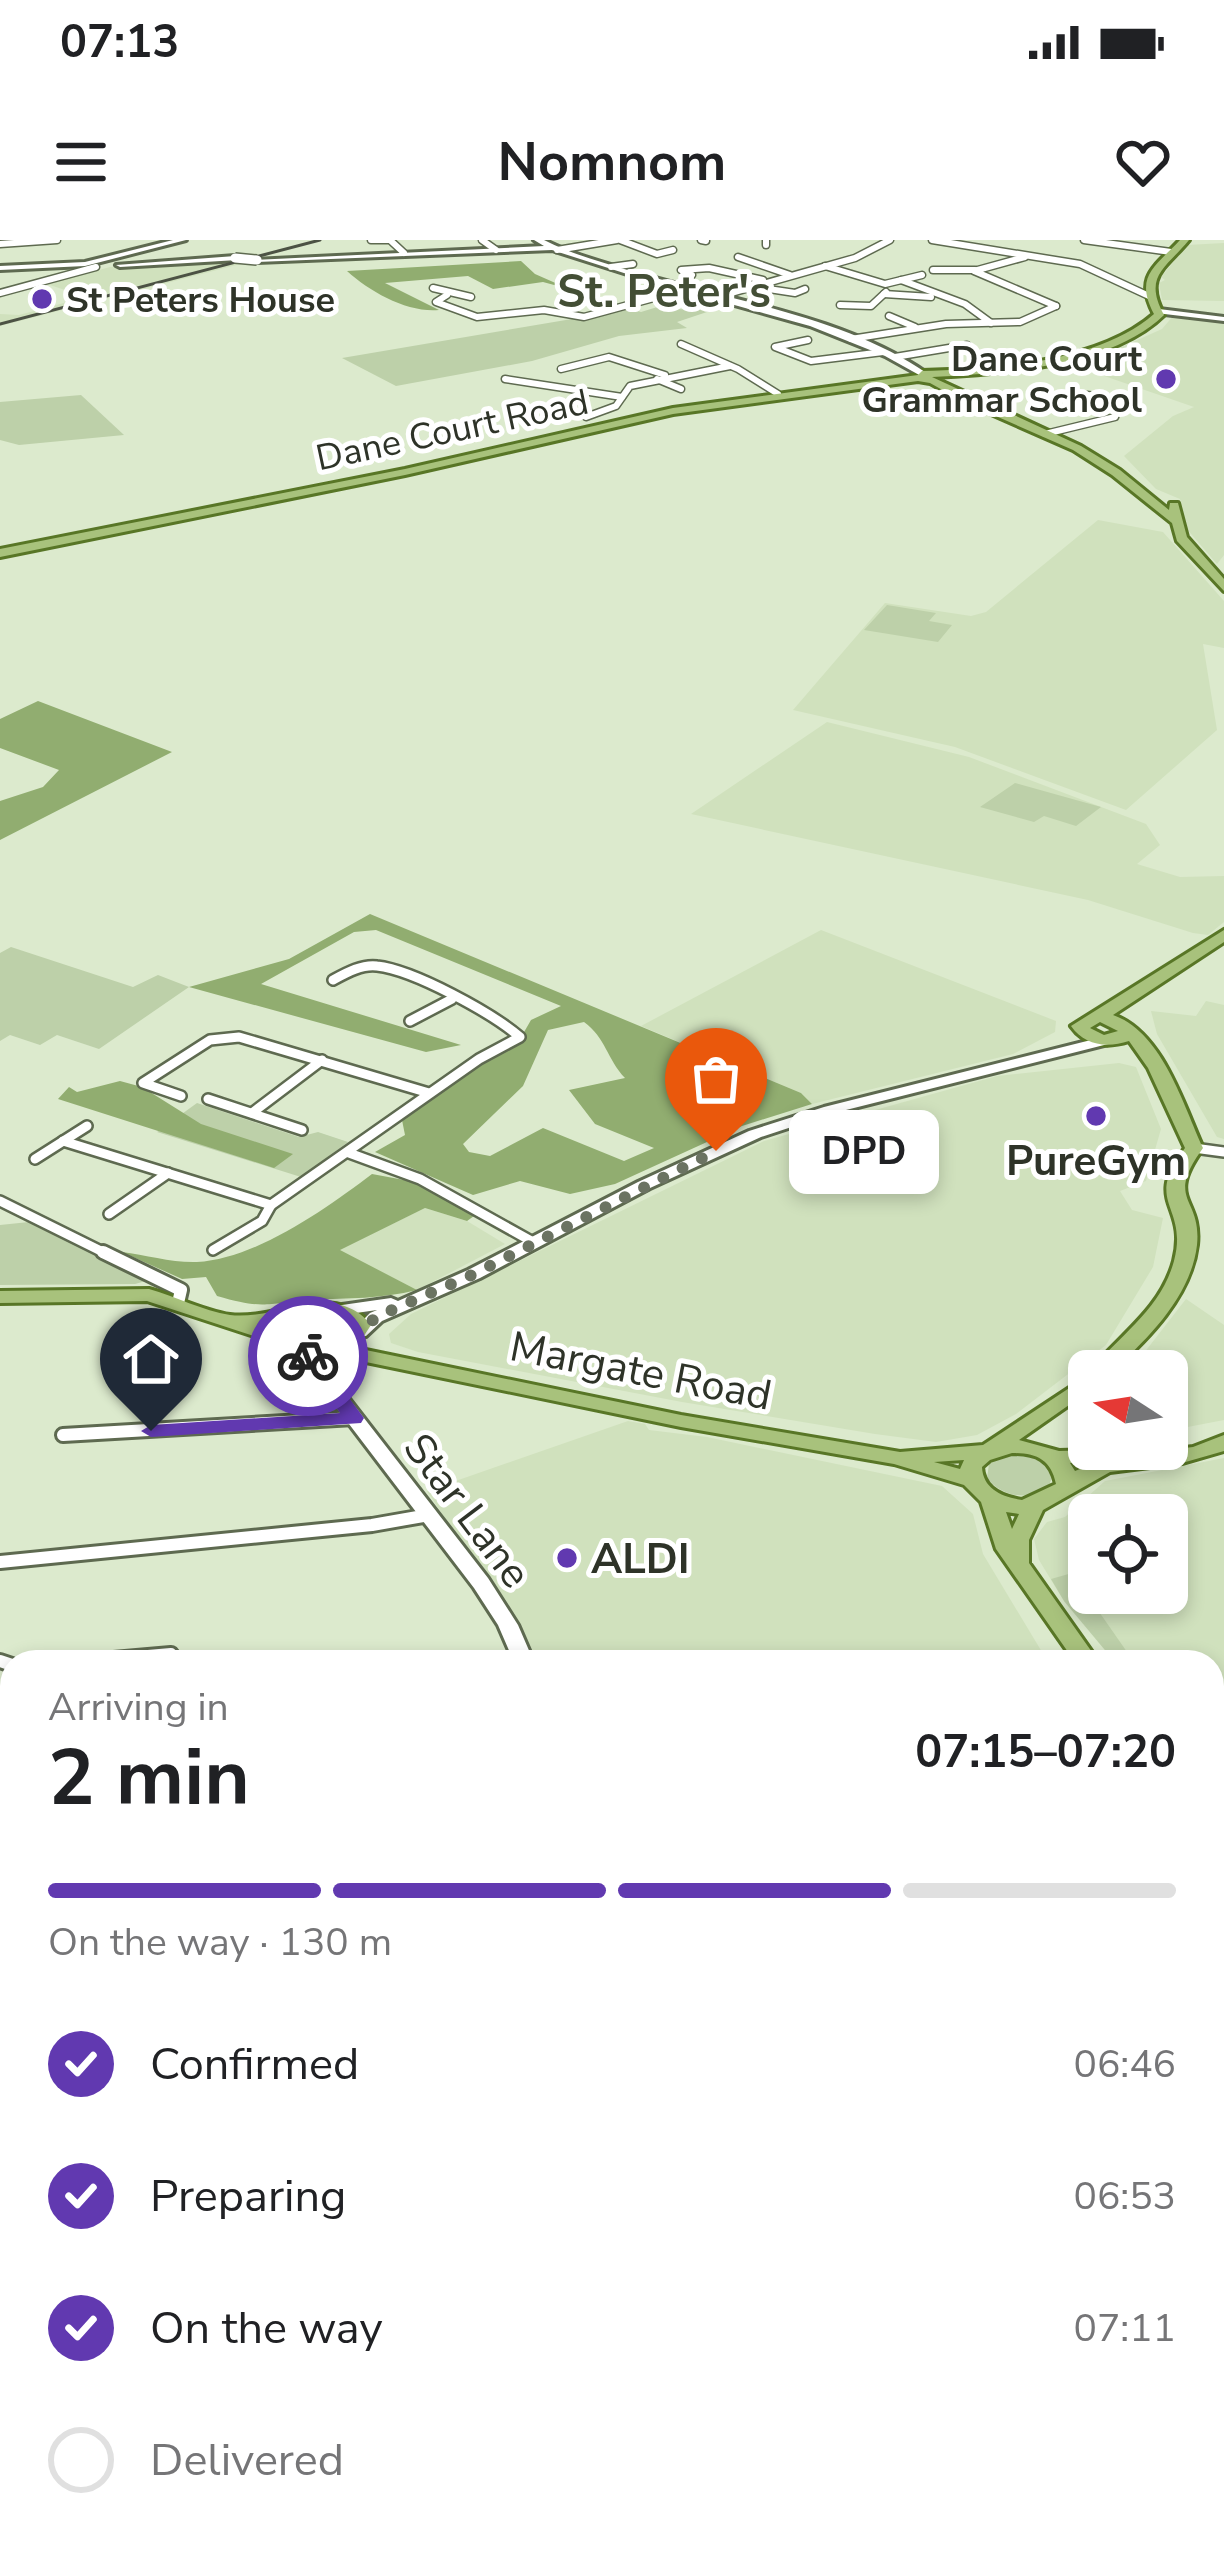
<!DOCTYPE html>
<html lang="en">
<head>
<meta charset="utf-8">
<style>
	body { margin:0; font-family:"Nunito Sans",sans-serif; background:#f6f6f6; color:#202124; height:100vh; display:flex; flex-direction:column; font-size:45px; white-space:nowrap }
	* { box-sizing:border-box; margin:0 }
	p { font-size:39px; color:#757577 }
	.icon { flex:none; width:66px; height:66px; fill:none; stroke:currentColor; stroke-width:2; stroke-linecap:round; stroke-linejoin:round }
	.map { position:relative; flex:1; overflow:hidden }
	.details { position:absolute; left:0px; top:1410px; width:1224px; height:903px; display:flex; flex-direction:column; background:#fff; border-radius:36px 36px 0 0; box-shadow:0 6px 18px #0003 }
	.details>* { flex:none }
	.needle { width:78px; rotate:282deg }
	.tools { position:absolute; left:1068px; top:1110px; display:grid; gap:24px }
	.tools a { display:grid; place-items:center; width:120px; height:120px; border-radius:18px; background:#fff; box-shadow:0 6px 18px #0003; font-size:60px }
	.pin { position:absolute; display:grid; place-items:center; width:102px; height:102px; color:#fff; margin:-123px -51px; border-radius:50% 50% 50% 0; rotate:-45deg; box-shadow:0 0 12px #0007 }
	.pin .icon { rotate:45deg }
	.courier { position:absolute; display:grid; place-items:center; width:120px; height:120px; margin:-60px; border:9px solid #6139b0; border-radius:50%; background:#fff; color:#222; box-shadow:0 3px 15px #0007 }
	.bubble { position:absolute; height:84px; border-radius:18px; background:#fff; box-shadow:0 6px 18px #0003; font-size:39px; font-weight:700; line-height:84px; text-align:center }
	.overview em { font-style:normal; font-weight:700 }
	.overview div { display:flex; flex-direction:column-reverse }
	.overview { display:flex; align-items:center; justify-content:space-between; height:204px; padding:0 48px }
	h1 { font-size:78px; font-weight:700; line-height:90px }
	.bar { display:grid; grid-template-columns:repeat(4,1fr); gap:18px 12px; align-content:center; height:144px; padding:0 48px }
	.bar i { height:15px; border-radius:9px; background:#e0e0e0 }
	.bar .current { background:#6139b0 }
	.bar p { grid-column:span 4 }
	ol { padding:0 48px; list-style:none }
	li { display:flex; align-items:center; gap:36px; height:132px }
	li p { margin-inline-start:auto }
	li .icon { padding:12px; border-radius:50%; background:#6139b0; color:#fff; stroke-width:4 }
	li:last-child { color:#757577 }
	li i { width:66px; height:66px; border:6px solid #e0e0e0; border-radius:50% }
	.status { display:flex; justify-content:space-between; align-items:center; height:84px; padding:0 60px; background:#fff; direction:ltr }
	.status svg { height:33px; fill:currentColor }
	header { display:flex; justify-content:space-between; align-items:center; height:156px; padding:0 48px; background:#fff; font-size:54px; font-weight:700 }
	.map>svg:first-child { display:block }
</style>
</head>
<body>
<div class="status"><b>07:13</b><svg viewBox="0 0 49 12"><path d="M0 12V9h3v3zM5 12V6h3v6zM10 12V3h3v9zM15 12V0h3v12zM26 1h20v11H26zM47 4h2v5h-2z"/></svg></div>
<header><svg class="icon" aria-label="menu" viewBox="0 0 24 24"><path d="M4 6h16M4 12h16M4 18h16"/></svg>Nomnom<svg class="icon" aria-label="heart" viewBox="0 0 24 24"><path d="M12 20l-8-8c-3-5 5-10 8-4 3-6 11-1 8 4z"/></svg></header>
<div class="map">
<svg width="1224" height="2311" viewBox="0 0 1224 2311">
	<rect width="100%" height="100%" fill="#dceacd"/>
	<g fill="#d0e1bd" fill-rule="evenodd">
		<polygon points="1224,3 1224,61 1162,60 1159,43 1165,40 1161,37 1187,5"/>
		<polygon points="237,19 248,22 0,86 0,74 19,75 86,57 47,44 110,27"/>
		<polygon points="1174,75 1224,83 1224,315 1217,324 1185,287 1180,259 1156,249 1124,216 1173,176 1194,167 1058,120 1124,106 1162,89"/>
		<polygon points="1098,280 1163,292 1224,361 1224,408 1203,404 1217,490 1126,570 955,507 793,470 885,363 971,376 986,372"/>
		<polygon points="827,482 969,517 1146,584 1160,605 1137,624 1180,637 1224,636 1224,682 1208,695 1193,693 1088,660 691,574"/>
		<polygon points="821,690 1056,781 1055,792 1013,814 812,864 801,853 641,786"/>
		<polygon points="1206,761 1224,765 1224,899 1217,897 1157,794 1151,771 1196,776"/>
		<polygon points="1119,823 1136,827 1161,889 1146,941 1120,951 1132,970 1163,978 1153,1027 1106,1105 1016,1174 977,1195 936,1202 875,1194 682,1162 418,1112 391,1103 389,1094 411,1074 764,901 997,836"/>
		<polygon points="425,968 467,981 505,1004 417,1050 338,1010"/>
		<polygon points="1186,1059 1224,1085 1224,1180 1167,1191 1167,1131 1130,1131"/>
		<polygon points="628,1181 645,1184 649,1190 707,1197 942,1246 973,1274 983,1314 1048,1422 832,1422 828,1412 737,1422 539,1422 427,1251"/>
		<path d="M 1224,1218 L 1224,1554 L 1212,1538 L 1212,1422 L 1115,1422 L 1064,1361 L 1039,1320 L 1034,1299 L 1047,1282 L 1065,1277 L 1105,1241 ZM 1089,1275 L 1167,1275 L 1167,1353 L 1089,1353 Z"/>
		<polygon points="12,1504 12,1708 0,1710 0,1505"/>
	</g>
	<g fill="#bdd0a9">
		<polygon points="700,55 734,63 677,82 687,88 619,96 532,121 396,146 342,118 631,69 641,72 680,60 686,61 677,69 696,70 709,59 688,58"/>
		<polygon points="81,155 124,195 19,205 0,200 0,162"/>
		<polygon points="887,365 936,373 929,381 952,385 938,402 864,390"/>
		<polygon points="1015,543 1101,567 1076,586 1044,576 1034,582 980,567"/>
		<polygon points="11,707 133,747 158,735 189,747 99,809 57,795 40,805 10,795 0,801 0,713"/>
		<polygon points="197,863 299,897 318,892 348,902 301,937 157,892"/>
		<polygon points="29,982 153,1039 135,1044 0,1045 0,985"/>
		<path d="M 1024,1215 L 1043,1222 L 1053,1235 L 1048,1248 C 1027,1261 1002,1257 987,1238 L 989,1224 L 1003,1216 Z"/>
		<polygon points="1072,1333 1134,1422 1115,1422 1064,1361 1051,1339"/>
	</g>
	<g fill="#91ad70" fill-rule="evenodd">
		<path d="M 521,21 L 535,34 L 569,49 L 543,42 L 493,49 L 468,36 L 385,43 L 439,70 C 408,73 370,52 347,31 Z"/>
		<polygon points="38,461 172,512 0,600 0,561 43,547 59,530 0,508 0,479"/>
		<path d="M 370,674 L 801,853 L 812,864 L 742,886 L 615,944 L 570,954 L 520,941 L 473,955 L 375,912 L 405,895 L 402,880 L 475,826 L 516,806 L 531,780 L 561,766 L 376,690 L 354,692 L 261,744 L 461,805 L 426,812 L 189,747 L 289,719 ZM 584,782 C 606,798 607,819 625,838 L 569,850 L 595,884 L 654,908 L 624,921 L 543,888 L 490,916 L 469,912 L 463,904 L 523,846 L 548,790 Z"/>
		<polygon points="120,841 142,847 201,884 293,914 274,928 58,859 69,847 77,852"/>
		<path d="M 372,934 L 415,942 L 474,976 L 467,981 L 425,968 L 340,1010 L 417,1050 C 381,1059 349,1058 312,1060 C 266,1063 265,1070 217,1056 L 206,1037 L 182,1039 L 122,1012 C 146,1015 173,1023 197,1022 C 256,1019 327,968 372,934 Z"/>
	</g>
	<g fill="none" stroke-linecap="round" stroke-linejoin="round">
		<g stroke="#5e6a50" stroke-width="9">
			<g id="street-far3">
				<polyline points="371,0 390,0 404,13"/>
				<polyline points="482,0 496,10"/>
				<polyline points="620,0 657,14 673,10"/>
				<polyline points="701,0 706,1"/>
				<polyline points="766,0 766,5"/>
				<polyline points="932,0 1080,24 1149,56"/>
				<polyline points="1084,0 1171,12"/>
				<polyline points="0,4 57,0"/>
				<polyline points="557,10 617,0"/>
				<polyline points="738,17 790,35"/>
				<polyline points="1025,17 974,31 1056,66"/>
				<polyline points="825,26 885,44 922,35"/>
				<polyline points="611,27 633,24"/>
				<polyline points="933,30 975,30"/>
				<polyline points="692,35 681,30 709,28 763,40"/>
				<polyline points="901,40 965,64 991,83"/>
				<polyline points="755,47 795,53 805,49"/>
				<polyline points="433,48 471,57"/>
				<polyline points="0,53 96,27"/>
				<polyline points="884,54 931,57"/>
				<polyline points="447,55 436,62 477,77 544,70 584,77 683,50"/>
				<polyline points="717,57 855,18 890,0"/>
				<polyline points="840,65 871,66 886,52"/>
				<polyline points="889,76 915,87"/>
				<polyline points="851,99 946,84 1020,82 1056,66"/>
				<polyline points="808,100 775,107 811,121 883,112"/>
				<polyline points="681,104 738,129 778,154"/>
				<polyline points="895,117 967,105"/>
				<polyline points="561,129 609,117 665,135"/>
				<polyline points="505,139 622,157"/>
				<polyline points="657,139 681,149"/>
				<polyline points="586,177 616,166 630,146 730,126"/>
				<polyline points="1045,194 1115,177 1121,159 1087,155"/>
			</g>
		</g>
		<g stroke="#5e6a50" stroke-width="14">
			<g id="street-far2">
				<polyline points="410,781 452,759"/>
				<polyline points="181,856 143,843 210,800 239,797 429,853"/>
				<polyline points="208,859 302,890"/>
				<polyline points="252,873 322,820"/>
				<path d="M 63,901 L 271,965 L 479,819 L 520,797 C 492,773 414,730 377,726 C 362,724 346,733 333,740"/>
				<polyline points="1194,908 1224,912"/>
				<polyline points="349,913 420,939 533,1002"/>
				<polyline points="35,919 87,886"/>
				<polyline points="0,961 109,1015"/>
				<polyline points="109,974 168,933"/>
				<polyline points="213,1010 262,981 271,965"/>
			</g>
		</g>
		<g stroke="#5e6a50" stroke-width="18">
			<g id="street-far1">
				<polyline points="103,1012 181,1050 178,1063"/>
				<polyline points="63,1195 354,1178"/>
				<polyline points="0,1322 372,1285 429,1275"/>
				<polyline points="0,1421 12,1425"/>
				<polyline points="79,1422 171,1414"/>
				<polyline points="0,1545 12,1540"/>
			</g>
		</g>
		<g stroke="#5e6a50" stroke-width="22">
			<g id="street">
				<polyline points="2,1830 12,1837"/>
				<polyline points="1212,1839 1224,1855"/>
				<polyline points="1212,1842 1224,1820"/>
				<polyline points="1212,2016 1224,2012"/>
				<polyline points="0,2050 12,2047"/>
				<polyline points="0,2298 12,2294"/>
				<polyline points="98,2301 101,2311"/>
				<polyline points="1135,2301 1141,2311"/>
				<polyline points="876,2311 903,2301"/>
			</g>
		</g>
		<g stroke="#5e6a50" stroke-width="6">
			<g id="secondary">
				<polygon points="173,0 186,0 85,26 0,30 0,26 85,22"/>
				<path d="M 534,0 L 544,0 C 571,14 601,22 631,31 C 727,60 845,76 928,134 L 921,136 L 885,116 L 810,86 L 652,42 L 552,10 L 257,22 L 253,20 L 544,6 Z"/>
				<polygon points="235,16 238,20 120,27 116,25"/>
				<polygon points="1159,69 1224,77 1224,81 1156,73"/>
				<polygon points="1107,796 1114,800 1112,803 834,873 761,897 650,948 480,1038 382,1081 366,1096 360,1097 351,1092 370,1073 377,1070 342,1075 333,1070 342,1065 391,1058 398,1061 468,1030 638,942 749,891 824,867"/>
				<polygon points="306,1102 312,1103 319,1120 488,1338 518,1385 534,1422 514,1422 498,1385 474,1348 301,1121 297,1107"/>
				<polygon points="12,1709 12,1727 0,1728 0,1710"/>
				<polygon points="1224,2071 1224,2095 1212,2100 1212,2076"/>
			</g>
		</g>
		<g stroke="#587626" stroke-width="6">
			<g id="primary">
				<path d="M 1180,0 L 1189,0 C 1165,29 1143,36 1164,75 C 1113,126 1001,134 932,137 L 1081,206 L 1120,230 L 1169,270 L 1170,263 L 1178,263 L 1187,297 L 1224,339 L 1224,351 L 1177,301 L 1172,283 L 1112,235 L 1073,210 L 964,162 L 930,143 L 918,141 L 673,174 L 405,235 L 0,317 L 0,309 L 405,229 L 673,168 L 918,135 L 922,131 C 994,129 1098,123 1154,74 C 1134,36 1155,27 1180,0 Z"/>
				<path d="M 1224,690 L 1224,702 L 1113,775 C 1162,792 1183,864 1203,908 C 1164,962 1202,956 1197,1005 C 1191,1056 1148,1099 1112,1131 L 1090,1131 C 1120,1095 1161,1069 1174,1021 C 1189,964 1142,964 1185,908 L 1148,828 L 1129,801 C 1107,808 1085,806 1071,786 ZM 1100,782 L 1118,791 L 1104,795 L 1090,788 Z"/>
				<path d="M 149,1049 C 175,1056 203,1071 230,1075 C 277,1081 335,1039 371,1085 L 356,1108 L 681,1175 L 900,1212 L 983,1205 L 1089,1135 L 1089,1151 L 1019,1200 L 1059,1211 L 1128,1209 L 1127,1215 L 1193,1207 L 1224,1195 L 1224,1211 L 1182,1223 L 1110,1232 L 1043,1270 L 1029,1300 L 1029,1323 L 1099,1422 L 1075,1422 L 996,1309 L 981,1262 L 964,1245 L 894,1224 L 681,1187 L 332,1115 L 306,1113 L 147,1061 L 0,1063 L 0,1051 ZM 330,1074 L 344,1078 L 351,1086 C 330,1118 287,1094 257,1084 ZM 1012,1213 C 1036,1213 1051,1219 1056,1244 L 1022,1260 C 1002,1257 983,1249 982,1227 L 990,1220 ZM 1105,1219 L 1075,1231 L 1070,1223 ZM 964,1220 L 960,1229 L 934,1222 ZM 1006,1272 L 1019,1274 L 1012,1289 Z"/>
				<polygon points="1212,1561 1224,1567 1224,1593 1212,1587"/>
			</g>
		</g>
		<use href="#street-far3" stroke="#fff" stroke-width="6"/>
		<use href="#street-far2" stroke="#fff" stroke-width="9"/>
		<use href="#street-far1" stroke="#fff" stroke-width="12"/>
		<use href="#street" stroke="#fff" stroke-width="16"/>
		<use href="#secondary" fill="#fff" fill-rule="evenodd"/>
		<use href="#primary" fill="#a8c27c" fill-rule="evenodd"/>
		<polyline stroke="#4c5244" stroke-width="3" points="0,84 320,0"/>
		<g stroke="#5e6a50" stroke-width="12" stroke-linecap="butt">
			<polyline id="secondary-bridge" points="235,18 257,20"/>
		</g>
		<use href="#secondary-bridge" stroke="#fff" stroke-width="9"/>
	</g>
	<polygon fill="#6139b0" points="301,1112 315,1112 364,1178 361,1183 151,1197 141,1191 151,1185 340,1173 299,1116"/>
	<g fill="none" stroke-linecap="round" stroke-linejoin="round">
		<polyline stroke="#6b7362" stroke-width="12" stroke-dasharray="0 21.6" points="308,1116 306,1107 332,1109 350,1103 376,1077 474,1034 716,911"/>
	</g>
	<g fill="#6139b0" stroke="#fff" stroke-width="4.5">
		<circle cx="42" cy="59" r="12"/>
		<circle cx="1166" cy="139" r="12"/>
		<circle cx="1096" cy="876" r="12"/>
		<circle cx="567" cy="1318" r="12"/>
	</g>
	<g text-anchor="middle" stroke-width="10" stroke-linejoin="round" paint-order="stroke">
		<g font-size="36" font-weight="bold" fill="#2e3328" stroke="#fff" text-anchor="start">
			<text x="66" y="72">St Peters House</text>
			<text x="1142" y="131" text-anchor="end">Dane Court<tspan x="1142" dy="41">Grammar School</tspan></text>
		</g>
		<g font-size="36" fill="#2e3328" stroke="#fff">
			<text transform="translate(452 189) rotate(-12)" y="13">Dane Court Road</text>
		</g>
		<g font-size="42" font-weight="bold" fill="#2e3328" stroke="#fff">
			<text x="1096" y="935">PureGym</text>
			<text x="591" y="1333" text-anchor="start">ALDI</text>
		</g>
		<g font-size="42" fill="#2e3328" stroke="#fff">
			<text transform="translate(641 1130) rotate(11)" y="15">Margate Road</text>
			<text transform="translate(468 1270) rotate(53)" y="15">Star Lane</text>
		</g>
		<g font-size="45" font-weight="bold" fill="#434e35" stroke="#fff">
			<text x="664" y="67">St. Peter's</text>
		</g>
	</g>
</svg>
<div class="tools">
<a><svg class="needle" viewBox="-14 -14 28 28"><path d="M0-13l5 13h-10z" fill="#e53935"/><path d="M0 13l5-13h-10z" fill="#757577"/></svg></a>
<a><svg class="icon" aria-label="locate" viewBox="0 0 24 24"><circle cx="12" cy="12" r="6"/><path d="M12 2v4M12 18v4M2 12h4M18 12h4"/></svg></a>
</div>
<div class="pin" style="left:716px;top:911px;background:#ea580c"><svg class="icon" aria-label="bag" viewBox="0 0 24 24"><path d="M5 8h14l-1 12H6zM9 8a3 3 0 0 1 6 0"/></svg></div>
<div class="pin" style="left:151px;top:1191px;background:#1f2937"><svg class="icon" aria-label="home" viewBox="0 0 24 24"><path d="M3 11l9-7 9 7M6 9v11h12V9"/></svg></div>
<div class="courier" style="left:308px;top:1116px"><svg class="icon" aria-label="bike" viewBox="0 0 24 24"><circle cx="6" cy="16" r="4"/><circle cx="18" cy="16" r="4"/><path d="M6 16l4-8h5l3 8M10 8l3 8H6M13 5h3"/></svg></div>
<div class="bubble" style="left:789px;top:870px;width:150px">DPD</div>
<section class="details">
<div class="overview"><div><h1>2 min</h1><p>Arriving in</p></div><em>07:15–07:20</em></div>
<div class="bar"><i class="current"></i><i class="current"></i><i class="current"></i><i></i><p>On the way · 130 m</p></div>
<ol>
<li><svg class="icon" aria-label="check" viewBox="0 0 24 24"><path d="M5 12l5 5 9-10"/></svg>Confirmed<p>06:46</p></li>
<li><svg class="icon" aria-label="check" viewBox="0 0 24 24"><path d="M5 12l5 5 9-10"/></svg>Preparing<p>06:53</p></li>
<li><svg class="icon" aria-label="check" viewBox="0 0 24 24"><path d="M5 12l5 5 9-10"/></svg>On the way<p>07:11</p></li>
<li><i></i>Delivered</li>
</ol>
</section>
</div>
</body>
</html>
